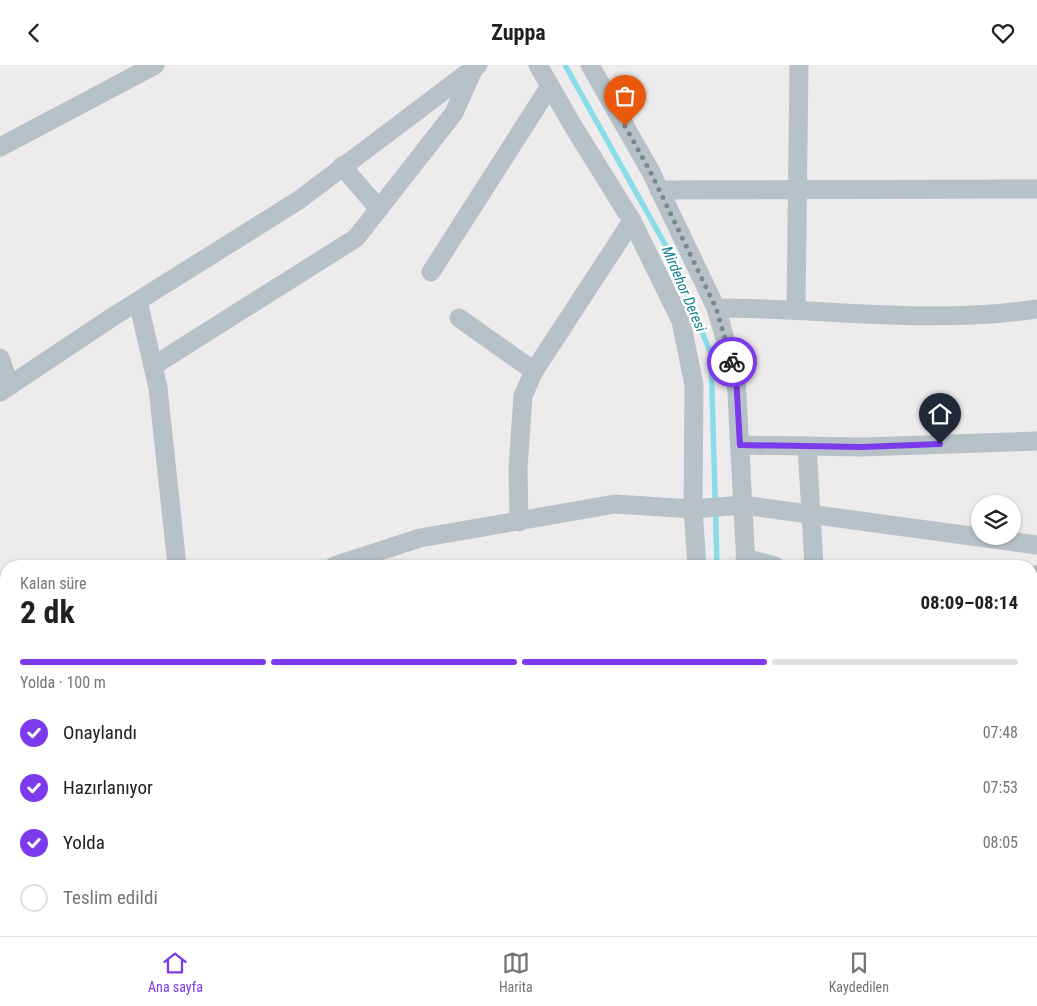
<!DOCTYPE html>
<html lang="tr">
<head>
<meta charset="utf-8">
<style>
	body { margin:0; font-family:"Roboto Condensed",sans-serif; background:#f6f6f6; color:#202124; height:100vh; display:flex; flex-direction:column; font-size:19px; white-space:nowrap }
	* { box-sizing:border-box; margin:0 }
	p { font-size:16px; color:#757577 }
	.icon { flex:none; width:28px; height:28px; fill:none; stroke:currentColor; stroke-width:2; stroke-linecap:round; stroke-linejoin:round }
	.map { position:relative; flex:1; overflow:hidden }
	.side { position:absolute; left:0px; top:495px; width:1038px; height:376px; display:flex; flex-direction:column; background:#fff; border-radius:20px 20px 0 0; box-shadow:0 1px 4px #0004 }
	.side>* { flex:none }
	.tools { position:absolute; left:971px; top:430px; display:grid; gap:10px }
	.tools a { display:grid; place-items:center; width:50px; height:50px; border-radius:50%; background:#fff; box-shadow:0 1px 4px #0004; font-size:25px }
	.pin { position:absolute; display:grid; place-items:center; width:42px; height:42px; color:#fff; margin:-51px -21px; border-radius:50% 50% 50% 0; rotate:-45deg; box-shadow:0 0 5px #0007 }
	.pin .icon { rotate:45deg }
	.courier { position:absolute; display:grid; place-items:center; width:50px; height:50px; margin:-25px; border:4px solid #7c3aed; border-radius:50%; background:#fff; color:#222; box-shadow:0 1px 6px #0007 }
	.headline em { font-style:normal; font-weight:700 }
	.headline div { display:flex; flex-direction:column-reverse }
	.headline { display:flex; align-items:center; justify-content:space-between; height:85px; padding:0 20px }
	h1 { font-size:32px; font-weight:700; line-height:38px }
	.bar { display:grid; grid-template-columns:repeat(4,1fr); gap:8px 5px; align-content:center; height:60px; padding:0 20px }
	.bar i { height:6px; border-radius:4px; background:#e0e0e0 }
	.bar .active { background:#7c3aed }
	.bar p { grid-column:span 4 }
	ol { padding:0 20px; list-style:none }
	li { display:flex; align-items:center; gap:15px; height:55px }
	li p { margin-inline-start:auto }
	li .icon { padding:5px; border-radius:50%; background:#7c3aed; color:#fff; stroke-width:4 }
	li:last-child { color:#757577 }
	li i { width:28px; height:28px; border:2px solid #e0e0e0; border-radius:50% }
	header { display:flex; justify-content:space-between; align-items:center; height:65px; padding:0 20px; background:#fff; font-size:22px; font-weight:700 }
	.tabs { display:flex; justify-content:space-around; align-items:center; height:70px; border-top:1px solid #e0e0e0; background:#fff; font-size:14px; color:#757577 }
	.tabs a { display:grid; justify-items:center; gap:2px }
	.tabs .active { color:#7c3aed }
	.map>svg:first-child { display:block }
</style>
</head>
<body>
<header><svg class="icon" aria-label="back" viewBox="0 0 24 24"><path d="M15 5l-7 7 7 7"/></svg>Zuppa<svg class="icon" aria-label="heart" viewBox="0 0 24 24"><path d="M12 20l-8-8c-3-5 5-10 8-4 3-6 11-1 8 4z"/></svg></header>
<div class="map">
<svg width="1037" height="871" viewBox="0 0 1037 871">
	<rect width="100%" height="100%" fill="#eeebec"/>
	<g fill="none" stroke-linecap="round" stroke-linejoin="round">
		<g stroke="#88dde8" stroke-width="5.5">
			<polyline points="565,0 671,190 711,289 717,501"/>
			<polyline points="735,865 738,871"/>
		</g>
		<polyline stroke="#b7c2c8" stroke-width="10" points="364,871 365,865"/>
		<g stroke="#b7c2c8" stroke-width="19">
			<polyline points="538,0 573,61 632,156 681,256 694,320 693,444 697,501"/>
			<polyline points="590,0 651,107 716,243 736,311 746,501"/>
			<polyline points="0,82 155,0"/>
			<polyline points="342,101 379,144"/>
			<polyline points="659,125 1037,124"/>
			<polyline points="431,207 550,21"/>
			<polyline points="138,236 158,323 177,501"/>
			<path d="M 716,243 C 823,243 931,260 1037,244"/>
			<polyline points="796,244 799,0"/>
			<polyline points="459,253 534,306 523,331 518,403 519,457"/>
			<polyline points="0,293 10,321"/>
			<polyline points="153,301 356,173 454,48 473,5"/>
			<polyline points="534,306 632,156"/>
			<polyline points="0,327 114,251 299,135 478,0"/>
			<polyline points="740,380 862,382 1037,376"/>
			<polyline points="807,381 814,501"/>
			<polyline points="745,493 775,501"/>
			<polyline points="334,501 420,473 615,439 693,444 743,440 1037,480"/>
			<polyline points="1031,536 1037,510"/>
			<polyline points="0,585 6,580"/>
			<polyline points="713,865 715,871"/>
			<polyline points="773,865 776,871"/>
			<polyline points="537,871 547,865"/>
			<polyline points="920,871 922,865"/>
		</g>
	</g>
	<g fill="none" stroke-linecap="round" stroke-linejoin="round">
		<polyline stroke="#80878c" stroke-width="5" stroke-dasharray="0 9" points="625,61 651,108 716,243 732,297"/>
		<polyline stroke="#7c3aed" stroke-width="6" points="732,297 736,311 740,380 862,382 940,379"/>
	</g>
	<g text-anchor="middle" stroke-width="5" stroke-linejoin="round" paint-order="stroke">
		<g font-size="15" font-style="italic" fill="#118291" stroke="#fff">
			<text transform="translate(684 224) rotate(67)" y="5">Mirdehor Deresi</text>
		</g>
	</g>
</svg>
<div class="tools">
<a><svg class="icon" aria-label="layers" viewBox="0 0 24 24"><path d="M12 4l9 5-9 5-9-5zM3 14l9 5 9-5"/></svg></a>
</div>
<div class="pin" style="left:625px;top:61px;background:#ea580c"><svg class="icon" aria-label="bag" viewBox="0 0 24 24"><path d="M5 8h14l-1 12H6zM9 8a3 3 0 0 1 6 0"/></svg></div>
<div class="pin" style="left:940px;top:379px;background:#1f2937"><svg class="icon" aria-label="home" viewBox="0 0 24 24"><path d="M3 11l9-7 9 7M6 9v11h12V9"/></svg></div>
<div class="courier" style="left:732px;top:297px"><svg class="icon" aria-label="bike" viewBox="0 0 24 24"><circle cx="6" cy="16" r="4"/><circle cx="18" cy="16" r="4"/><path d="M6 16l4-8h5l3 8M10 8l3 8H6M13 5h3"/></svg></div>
<section class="side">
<div class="headline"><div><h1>2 dk</h1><p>Kalan süre</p></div><em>08:09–08:14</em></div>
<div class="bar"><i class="active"></i><i class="active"></i><i class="active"></i><i></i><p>Yolda · 100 m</p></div>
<ol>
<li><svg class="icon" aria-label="check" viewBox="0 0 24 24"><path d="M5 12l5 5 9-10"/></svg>Onaylandı<p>07:48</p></li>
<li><svg class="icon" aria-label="check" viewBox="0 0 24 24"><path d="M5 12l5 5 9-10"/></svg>Hazırlanıyor<p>07:53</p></li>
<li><svg class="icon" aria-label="check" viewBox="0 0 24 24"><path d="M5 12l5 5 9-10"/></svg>Yolda<p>08:05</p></li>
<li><i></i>Teslim edildi</li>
</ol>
</section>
</div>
<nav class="tabs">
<a class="active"><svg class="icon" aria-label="home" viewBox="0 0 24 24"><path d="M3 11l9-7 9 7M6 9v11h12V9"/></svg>Ana sayfa</a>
<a><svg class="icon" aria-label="map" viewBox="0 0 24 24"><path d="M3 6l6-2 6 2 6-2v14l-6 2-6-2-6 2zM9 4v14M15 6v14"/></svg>Harita</a>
<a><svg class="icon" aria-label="saved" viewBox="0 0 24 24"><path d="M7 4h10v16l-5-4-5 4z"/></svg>Kaydedilen</a>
</nav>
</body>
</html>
